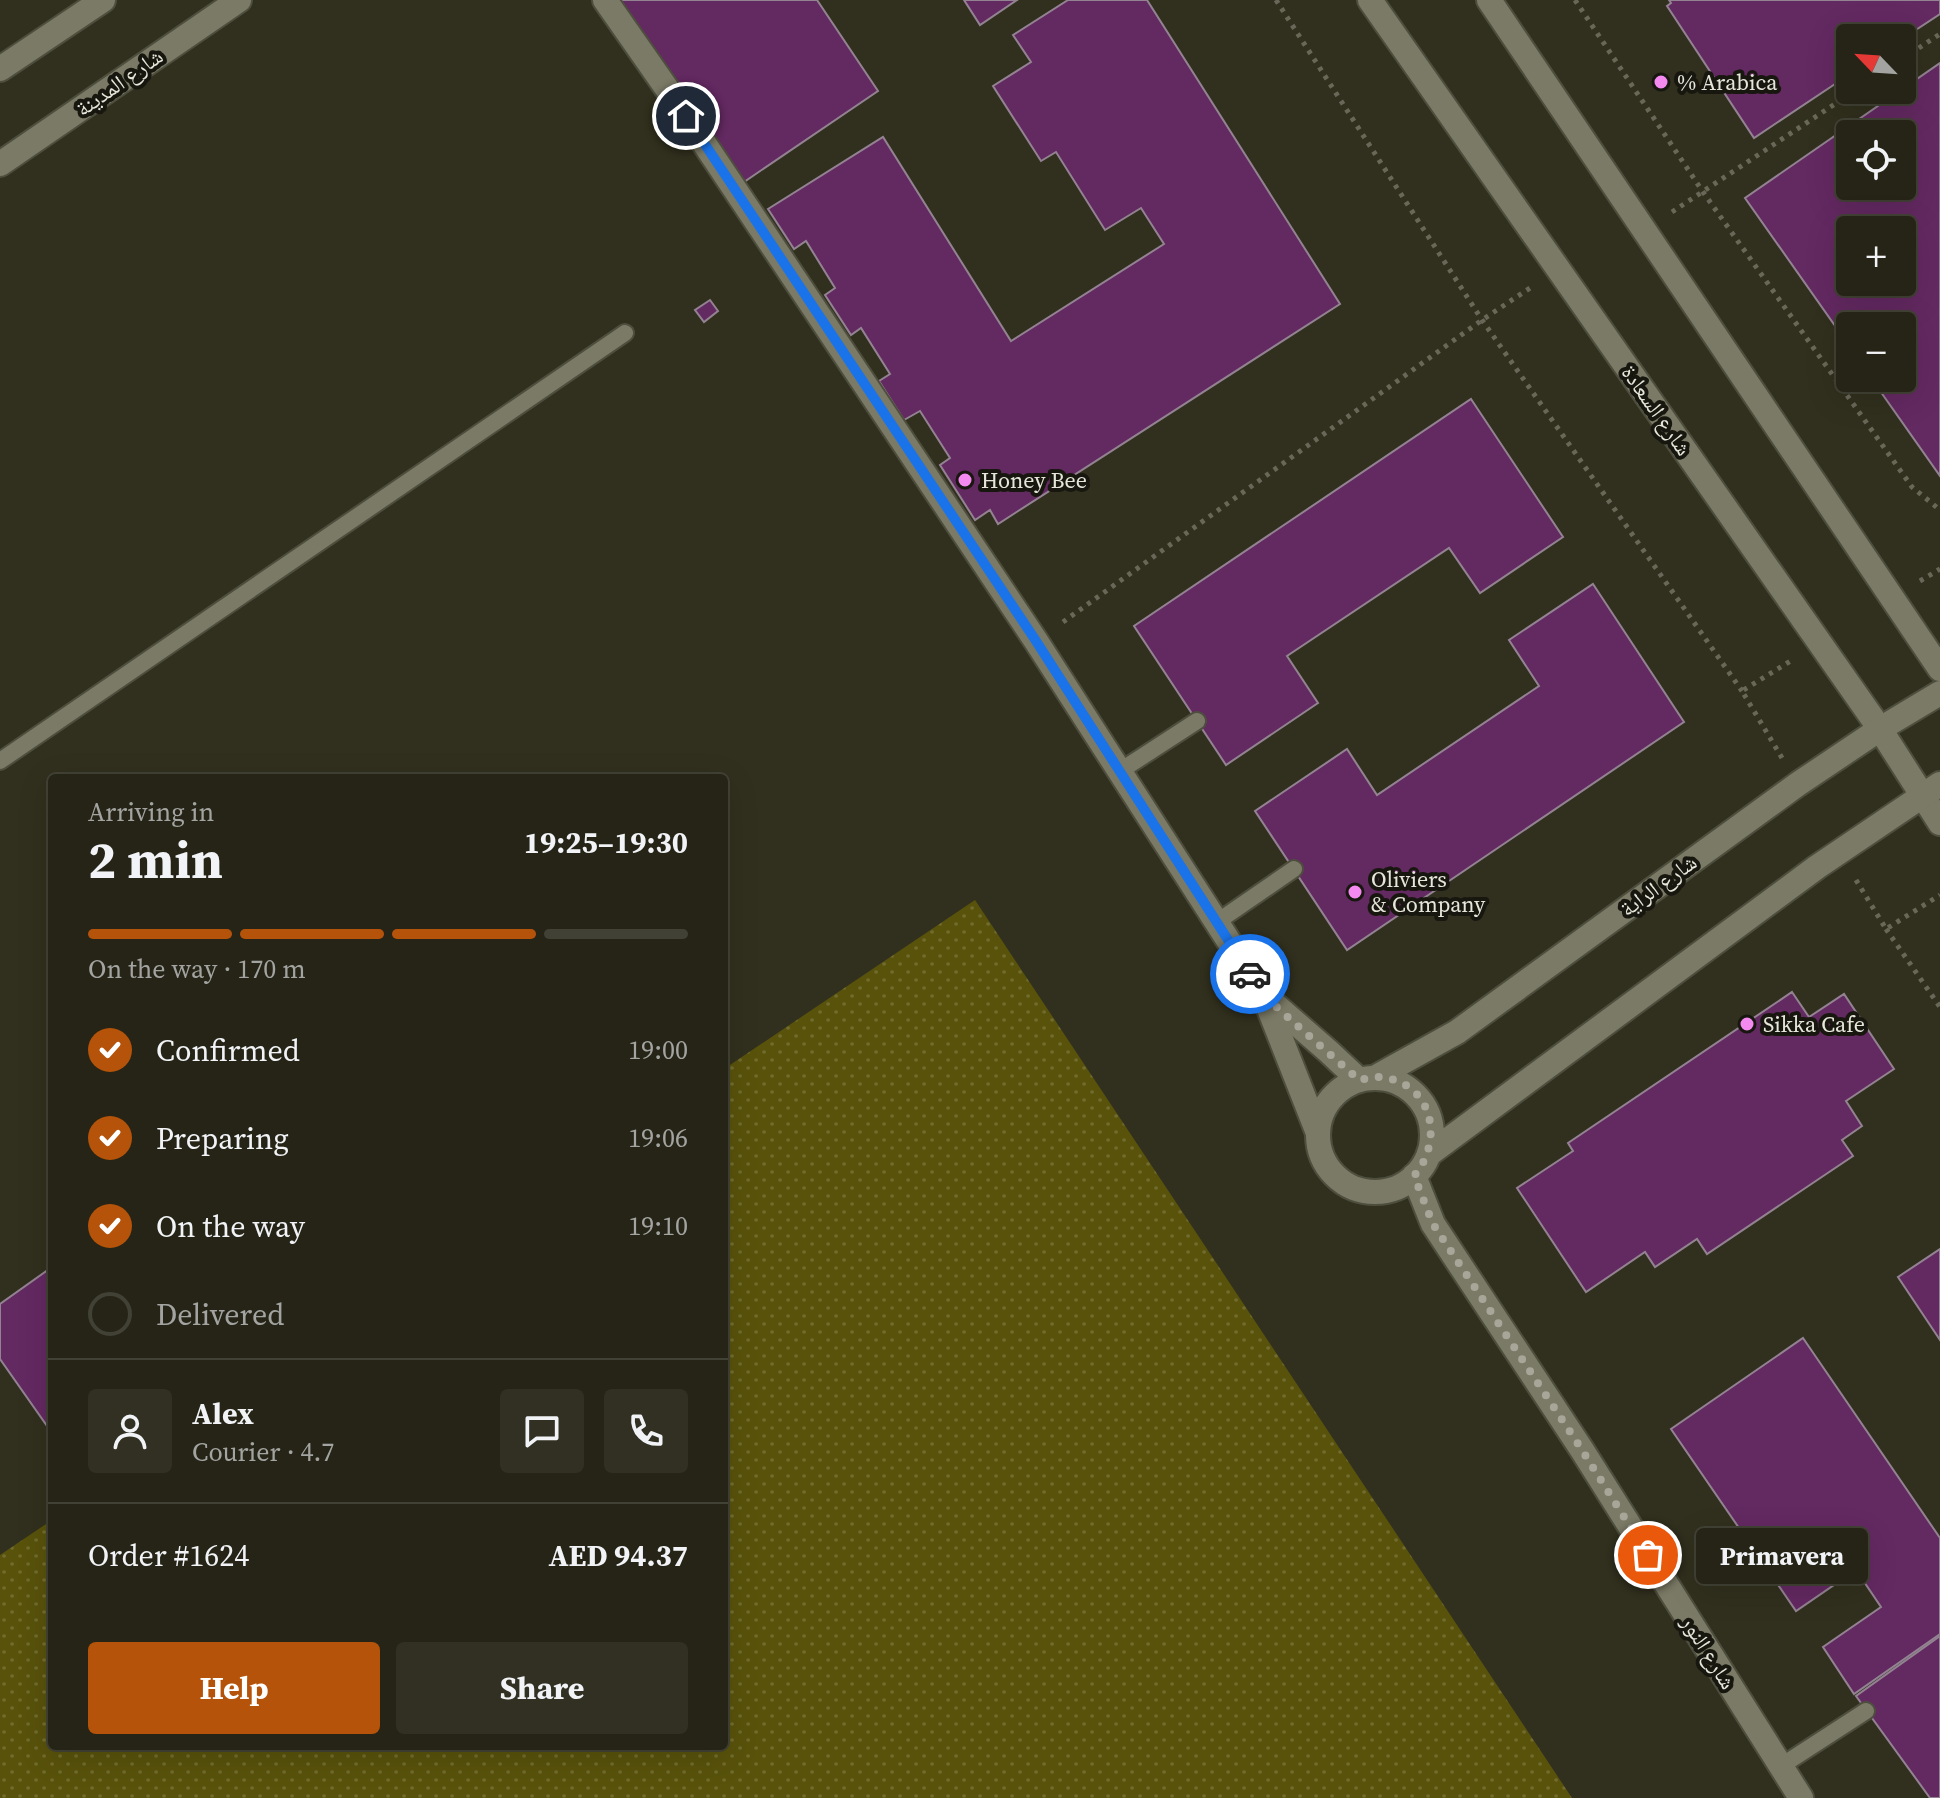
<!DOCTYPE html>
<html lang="en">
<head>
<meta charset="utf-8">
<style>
	body { margin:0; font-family:"Source Serif 4","Noto Naskh Arabic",serif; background:#313023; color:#f1f3f6; height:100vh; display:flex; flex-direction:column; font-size:30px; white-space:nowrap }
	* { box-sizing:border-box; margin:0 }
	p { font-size:26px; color:#a3a4a1 }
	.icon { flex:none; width:44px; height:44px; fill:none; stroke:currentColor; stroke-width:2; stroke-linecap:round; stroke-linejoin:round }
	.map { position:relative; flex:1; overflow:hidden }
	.sheet { position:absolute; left:48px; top:774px; width:680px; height:976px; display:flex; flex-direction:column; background:#252416; border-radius:8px; box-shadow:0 8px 32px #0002,0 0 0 2px #424135 }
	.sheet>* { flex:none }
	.needle { width:52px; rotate:295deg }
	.fabs { position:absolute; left:1836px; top:24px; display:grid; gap:16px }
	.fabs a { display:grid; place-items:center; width:80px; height:80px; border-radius:8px; background:#252416; box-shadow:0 8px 32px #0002,0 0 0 2px #424135; font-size:40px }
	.pin { position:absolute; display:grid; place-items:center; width:68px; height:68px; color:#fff; margin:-34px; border:4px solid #fff; border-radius:50%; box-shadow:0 2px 8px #0007 }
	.courier { position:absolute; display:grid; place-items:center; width:80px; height:80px; margin:-40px; border:6px solid #1a73e8; border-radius:50%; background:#fff; color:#222; box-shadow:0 2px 10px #0007 }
	.bubble { position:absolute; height:56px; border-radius:8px; background:#252416; box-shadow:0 8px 32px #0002,0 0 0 2px #424135; font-size:26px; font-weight:700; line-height:56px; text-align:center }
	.head em { font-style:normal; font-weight:700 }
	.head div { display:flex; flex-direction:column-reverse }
	.head { display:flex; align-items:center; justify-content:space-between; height:136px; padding:0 40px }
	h1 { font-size:52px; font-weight:700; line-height:60px }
	.bar { display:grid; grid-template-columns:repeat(4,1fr); gap:12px 8px; align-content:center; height:96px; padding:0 40px }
	.bar i { height:10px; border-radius:6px; background:#424135 }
	.bar .selected { background:#b45309 }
	.bar p { grid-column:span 4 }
	.line { display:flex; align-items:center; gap:20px; padding:0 40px; border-top:2px solid #424135 }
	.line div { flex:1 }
	.round { display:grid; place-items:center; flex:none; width:84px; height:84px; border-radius:8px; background:#313023 }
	ol { padding:0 40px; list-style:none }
	li { display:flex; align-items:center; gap:24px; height:88px }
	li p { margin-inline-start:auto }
	li .icon { padding:8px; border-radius:50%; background:#b45309; color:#fff; stroke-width:4 }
	li:last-child { color:#a3a4a1 }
	li i { width:44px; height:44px; border:4px solid #424135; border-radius:50% }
	.primary-button { display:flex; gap:16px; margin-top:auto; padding:16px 40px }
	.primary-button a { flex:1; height:92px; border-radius:8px; background:#b45309; color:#fff; font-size:32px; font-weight:700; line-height:92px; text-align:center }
	.primary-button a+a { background:#313023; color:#f1f3f6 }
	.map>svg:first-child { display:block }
</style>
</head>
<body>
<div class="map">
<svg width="1940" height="1798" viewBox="0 0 1940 1798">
	<defs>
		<pattern id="grass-dots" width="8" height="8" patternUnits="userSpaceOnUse" patternTransform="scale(2)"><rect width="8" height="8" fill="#58520b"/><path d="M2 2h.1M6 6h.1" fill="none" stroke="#706b2e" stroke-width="1.8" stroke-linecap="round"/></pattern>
	</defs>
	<rect width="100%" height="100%" fill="#31301e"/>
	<polygon fill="url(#grass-dots)" points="975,900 1572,1798 0,1798 0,1555 52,1520 52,1746 724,1746 724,1069"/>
	<g fill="#632961" stroke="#938392" stroke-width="2" fill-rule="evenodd">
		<polygon points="617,0 817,0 878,91 741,184"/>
		<polygon points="964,0 1017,0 980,25"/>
		<polygon points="1068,0 1147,0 1340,304 998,524 990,510 975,520 940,465 950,458 920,411 904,420 879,381 890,374 861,328 851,335 825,295 835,288 806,241 794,249 768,209 883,137 1011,341 1164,244 1141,208 1105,230 1056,152 1041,161 993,86 1031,62 1013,35"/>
		<polygon points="1669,0 1940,0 1940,14 1902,39 1850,38 1850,74 1754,138 1667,6 1671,3"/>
		<path d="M 1940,63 L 1940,476 L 1871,378 L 1902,378 L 1902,326 L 1850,326 L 1850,347 L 1745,198 ZM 1850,134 L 1902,134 L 1902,186 L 1850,186 ZM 1850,230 L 1902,230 L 1902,282 L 1850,282 Z"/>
		<polygon points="710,300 718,311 704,322 695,310"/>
		<polygon points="1471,399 1563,537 1480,593 1449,548 1287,656 1318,703 1226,765 1134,626"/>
		<polygon points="1593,584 1684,722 1347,950 1255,811 1347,749 1377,795 1539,686 1509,640"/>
		<polygon points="1792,992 1809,1017 1844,994 1894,1069 1846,1101 1862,1126 1842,1140 1853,1156 1707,1254 1697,1239 1655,1267 1645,1252 1586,1292 1517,1188 1573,1151 1568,1143"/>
		<polygon points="1940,1249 1940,1340 1898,1277"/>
		<polygon points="52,1267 52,1433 0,1359 0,1304"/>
		<polygon points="1803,1338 1940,1538 1940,1634 1854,1694 1823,1647 1881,1607 1856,1570 1796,1611 1671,1429"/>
		<polygon points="1940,1636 1940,1798 1930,1798 1856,1696"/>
	</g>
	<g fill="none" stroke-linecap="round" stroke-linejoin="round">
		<g stroke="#4e4e3e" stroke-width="20">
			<g id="service">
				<polyline points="0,761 625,333"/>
				<polyline points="1120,771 1197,721"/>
				<polyline points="1217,922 1294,869"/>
				<polyline points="1781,1766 1866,1711"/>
			</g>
		</g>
		<g stroke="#4e4e3e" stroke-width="28">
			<g id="minor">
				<polyline points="605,0 686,116 1036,641 1264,996 1318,1133"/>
				<polyline points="1370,0 1880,729 1940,823"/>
				<polyline points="1489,0 1940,669"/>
				<polyline points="0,69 103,0"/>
				<polyline points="0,164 239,0"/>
				<polyline points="1266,997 1328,1051 1359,1080"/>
				<polyline points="1376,1077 1457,1032 1798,784 1880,729 1940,693"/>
				<circle cx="1375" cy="1135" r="57"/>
				<polyline points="1429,1154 1817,867 1940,784"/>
				<polyline points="1414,1176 1433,1224 1582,1450 1801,1798"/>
			</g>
		</g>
		<g stroke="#696858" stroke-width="5" stroke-dasharray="4 6" stroke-linecap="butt">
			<polyline points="1276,0 1482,320 1742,691"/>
			<polyline points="1575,0 1703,192 1912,487 1940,510"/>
			<polyline points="1902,59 1940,34"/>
			<polyline points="1672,212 1856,90"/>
			<polyline points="1920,581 1940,569"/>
			<polyline points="1063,622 1482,320 1533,286"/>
			<polyline points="1782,758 1742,691 1792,660"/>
			<polyline points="1856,880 1886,929 1940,895"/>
			<polyline points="1886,929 1940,1007"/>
		</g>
		<use href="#service" stroke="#7b7a66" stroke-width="16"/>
		<use href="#minor" stroke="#7b7a66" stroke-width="24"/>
	</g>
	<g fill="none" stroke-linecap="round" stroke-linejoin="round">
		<path stroke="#a7a699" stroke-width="8" stroke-dasharray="0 14.4" d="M 1250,974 L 1264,996 L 1359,1080 C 1365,1079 1372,1077 1378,1077 C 1431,1080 1446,1138 1414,1176 L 1433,1224 L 1582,1450 L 1648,1555"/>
		<polyline stroke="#1a73e8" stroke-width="10" points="686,116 1036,641 1250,974"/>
	</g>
	<g fill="#f489f0" stroke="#18170f" stroke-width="3">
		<circle cx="1661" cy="82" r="8"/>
		<circle cx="965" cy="480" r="8"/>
		<circle cx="1355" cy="892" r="8"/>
		<circle cx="1747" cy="1024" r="8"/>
	</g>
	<g text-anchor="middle" stroke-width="8" stroke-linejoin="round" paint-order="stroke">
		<g font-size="22" fill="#e6e6db" stroke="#18170f">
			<text transform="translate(119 82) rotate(-35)" y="8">شارع المدينة</text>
			<text transform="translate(1657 410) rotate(55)" y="8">شارع السعادة</text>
			<text transform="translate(1658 885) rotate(-36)" y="8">شارع الراية</text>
			<text transform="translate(1709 1652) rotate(58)" y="8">شارع النور</text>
		</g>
		<g font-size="22" fill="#e6e6db" stroke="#18170f" text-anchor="start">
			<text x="1677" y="90">% Arabica</text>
			<text x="981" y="488">Honey Bee</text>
			<text x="1371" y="887">Oliviers<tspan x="1371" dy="25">&amp; Company</tspan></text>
			<text x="1763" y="1032">Sikka Cafe</text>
		</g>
	</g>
</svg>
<div class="fabs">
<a><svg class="needle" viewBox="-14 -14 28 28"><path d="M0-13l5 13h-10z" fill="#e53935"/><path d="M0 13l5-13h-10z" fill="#a3a4a1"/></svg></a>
<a><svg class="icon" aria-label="locate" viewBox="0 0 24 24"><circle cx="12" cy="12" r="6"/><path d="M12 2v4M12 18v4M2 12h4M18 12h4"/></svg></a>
<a>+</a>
<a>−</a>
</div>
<div class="pin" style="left:1648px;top:1555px;background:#ea580c"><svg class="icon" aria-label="bag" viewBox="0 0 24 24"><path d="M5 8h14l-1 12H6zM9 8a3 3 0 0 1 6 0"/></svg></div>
<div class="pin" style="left:686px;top:116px;background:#1f2937"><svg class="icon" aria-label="home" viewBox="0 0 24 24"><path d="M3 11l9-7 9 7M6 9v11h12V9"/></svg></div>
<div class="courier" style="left:1250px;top:974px"><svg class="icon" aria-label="car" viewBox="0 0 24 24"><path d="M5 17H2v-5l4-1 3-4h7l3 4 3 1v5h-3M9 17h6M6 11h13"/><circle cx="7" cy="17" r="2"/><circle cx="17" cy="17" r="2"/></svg></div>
<div class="bubble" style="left:1696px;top:1528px;width:172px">Primavera</div>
<section class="sheet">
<div class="head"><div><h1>2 min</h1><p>Arriving in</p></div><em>19:25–19:30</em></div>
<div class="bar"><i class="selected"></i><i class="selected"></i><i class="selected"></i><i></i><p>On the way · 170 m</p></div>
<ol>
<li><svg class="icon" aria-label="check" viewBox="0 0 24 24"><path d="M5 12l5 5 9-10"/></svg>Confirmed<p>19:00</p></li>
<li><svg class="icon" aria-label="check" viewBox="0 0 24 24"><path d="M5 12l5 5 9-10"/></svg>Preparing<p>19:06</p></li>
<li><svg class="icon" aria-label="check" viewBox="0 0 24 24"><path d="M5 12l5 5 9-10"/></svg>On the way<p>19:10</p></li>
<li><i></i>Delivered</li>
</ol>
<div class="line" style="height:144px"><a class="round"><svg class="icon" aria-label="person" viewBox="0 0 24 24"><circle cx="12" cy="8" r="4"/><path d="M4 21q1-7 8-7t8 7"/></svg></a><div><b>Alex</b><p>Courier · 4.7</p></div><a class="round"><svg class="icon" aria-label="chat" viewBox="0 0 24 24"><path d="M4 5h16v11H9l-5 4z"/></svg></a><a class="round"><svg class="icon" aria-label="phone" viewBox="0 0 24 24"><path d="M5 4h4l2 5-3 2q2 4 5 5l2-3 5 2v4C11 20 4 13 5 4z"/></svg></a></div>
<div class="line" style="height:104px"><div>Order #1624</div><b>AED 94.37</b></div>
<div class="primary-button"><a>Help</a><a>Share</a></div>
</section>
</div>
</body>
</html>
